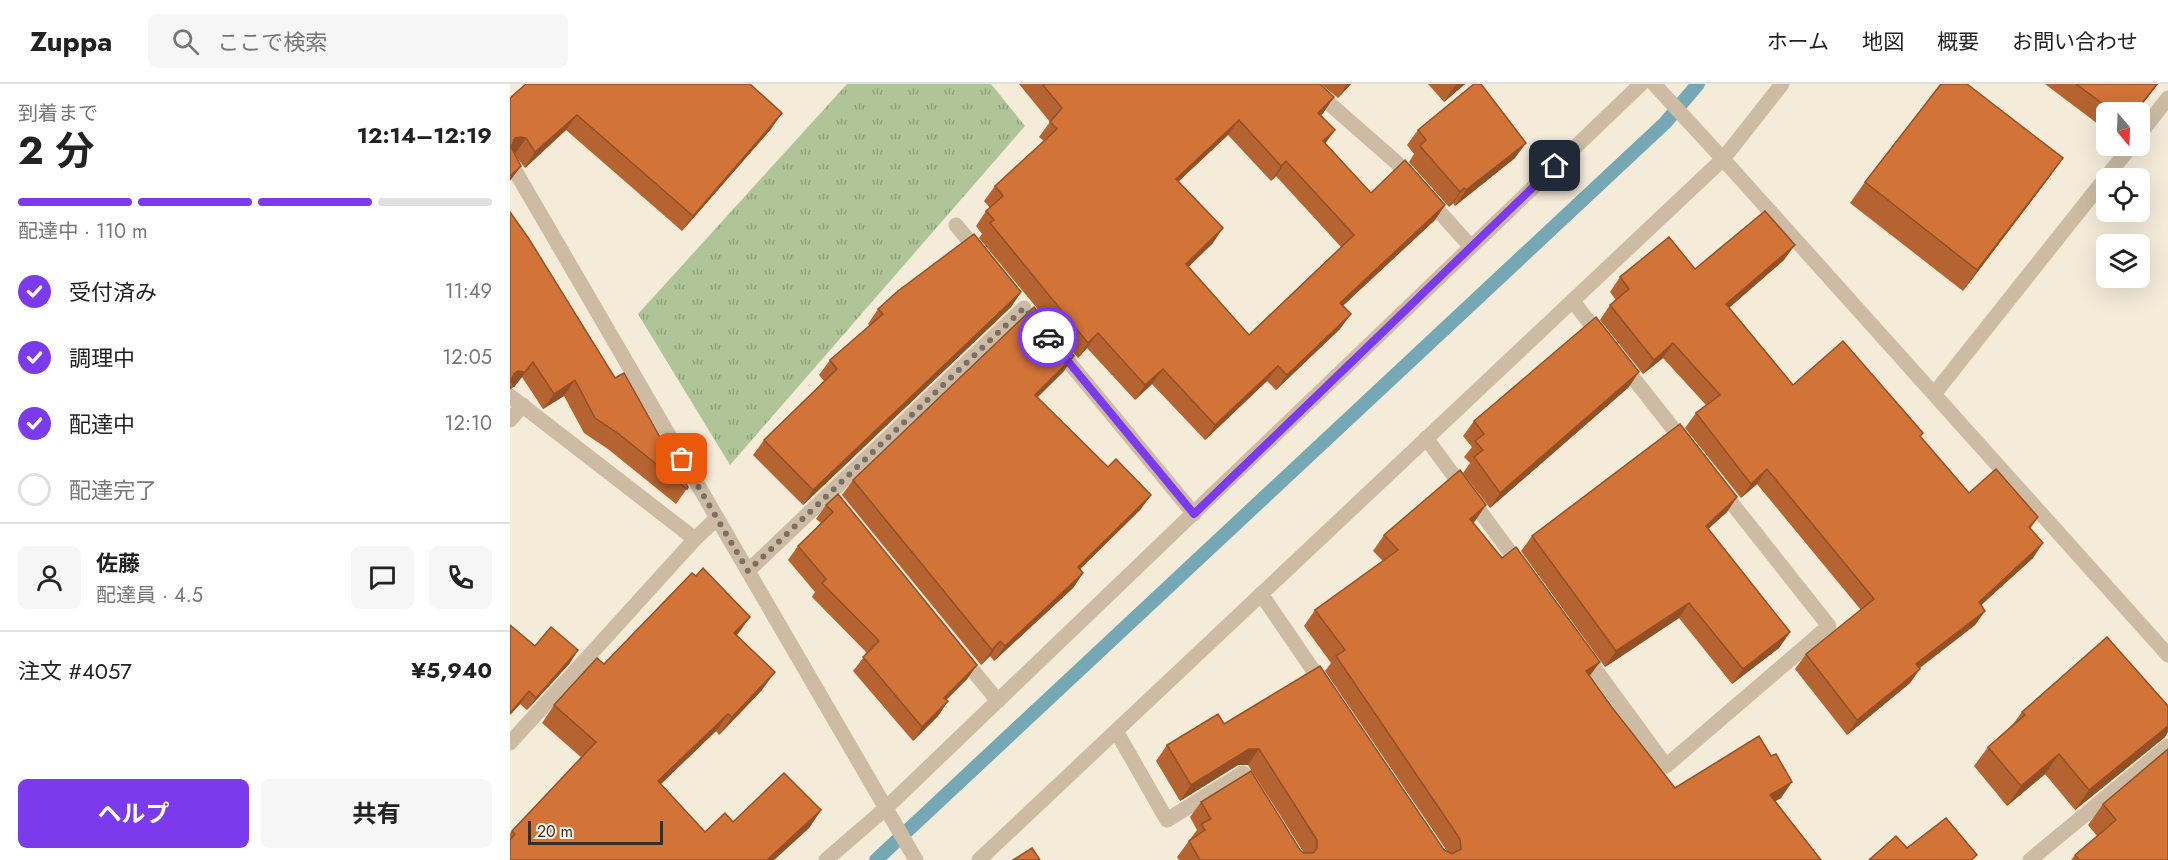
<!DOCTYPE html>
<html lang="ja">
<head>
<meta charset="utf-8">
<style>
	body { margin:0; font-family:Jost,"Noto Sans JP",sans-serif; background:#f6f6f6; color:#222; height:100vh; display:flex; flex-direction:column; font-size:22px; white-space:nowrap }
	* { box-sizing:border-box; margin:0 }
	p { font-size:20px; color:#767676 }
	.icon { flex:none; width:33px; height:33px; fill:none; stroke:currentColor; stroke-width:2; stroke-linecap:round; stroke-linejoin:round }
	.map { position:relative; flex:1; overflow:hidden }
	.drawer { display:flex; flex-direction:column; background:#fff; width:510px }
	.drawer>* { flex:none }
	.needle { width:39px; rotate:161deg }
	.controls { position:absolute; left:1586px; top:18px; display:grid; gap:12px }
	.controls a { display:grid; place-items:center; width:54px; height:54px; border-radius:9px; background:#fff; box-shadow:0 6px 24px #0002; font-size:30px }
	.scale { position:absolute; left:18px; bottom:15px; width:135px; box-sizing:border-box; padding-left:6px; border:3px solid #382e26; border-top:0; font-size:16px; line-height:21px; white-space:nowrap; color:#382e26; -webkit-text-stroke:4px #fbf4e6; paint-order:stroke }
	.pin { position:absolute; display:grid; place-items:center; width:51px; height:51px; color:#fff; margin:-26px; border-radius:12px; box-shadow:0 3px 9px #0006 }
	.courier { position:absolute; display:grid; place-items:center; width:60px; height:60px; margin:-30px; border:4px solid #7c3aed; border-radius:50%; background:#fff; color:#222; box-shadow:0 2px 8px #0007 }
	.summary em { font-style:normal; font-weight:700 }
	.summary div { display:flex; flex-direction:column-reverse }
	.summary { display:flex; align-items:center; justify-content:space-between; height:102px; padding:0 18px }
	h1 { font-size:39px; font-weight:700; line-height:45px }
	.bar { display:grid; grid-template-columns:repeat(4,1fr); gap:9px 6px; align-content:center; height:72px; padding:0 18px }
	.bar i { height:8px; border-radius:4px; background:#e0e0e0 }
	.bar .current { background:#7c3aed }
	.bar p { grid-column:span 4 }
	.line { display:flex; align-items:center; gap:15px; padding:0 18px; border-top:2px solid #e0e0e0 }
	.line div { flex:1 }
	.round { display:grid; place-items:center; flex:none; width:63px; height:63px; border-radius:9px; background:#f6f6f6 }
	ol { padding:0 18px; list-style:none }
	li { display:flex; align-items:center; gap:18px; height:66px }
	li p { margin-inline-start:auto }
	li .icon { padding:6px; border-radius:50%; background:#7c3aed; color:#fff; stroke-width:4 }
	li:last-child { color:#767676 }
	li i { width:33px; height:33px; border:3px solid #e0e0e0; border-radius:50% }
	.cta { display:flex; gap:12px; margin-top:auto; padding:12px 18px }
	.cta a { flex:1; height:69px; border-radius:9px; background:#7c3aed; color:#fff; font-size:24px; font-weight:700; line-height:69px; text-align:center }
	.cta a+a { background:#f6f6f6; color:#222 }
	header { display:flex; align-items:center; gap:36px; box-sizing:border-box; height:84px; padding:0 30px; background:#fff; border-bottom:2px solid #e0e0e0 }
	header strong { font-size:28px }
	nav { display:flex; gap:33px; margin-inline-start:auto; font-size:21px }
	.search { width:420px; height:54px; background:#f6f6f6; display:flex; align-items:center; gap:15px; box-sizing:border-box; padding:0 21px; border-radius:9px; color:#767676; font-size:22px }
	main { display:flex; flex:1; min-height:0 }
	.map>svg:first-child { display:block }
</style>
</head>
<body>
<header>
<strong>Zuppa</strong>
<div class="search"><svg class="icon" aria-label="search" viewBox="0 0 24 24"><circle cx="10" cy="10" r="6"/><path d="M15 15l6 6"/></svg>ここで検索</div>
<nav><a>ホーム</a><a>地図</a><a>概要</a><a>お問い合わせ</a></nav>
</header>
<main>
<section class="drawer">
<div class="summary"><div><h1>2 分</h1><p>到着まで</p></div><em>12:14–12:19</em></div>
<div class="bar"><i class="current"></i><i class="current"></i><i class="current"></i><i></i><p>配達中 · 110 m</p></div>
<ol>
<li><svg class="icon" aria-label="check" viewBox="0 0 24 24"><path d="M5 12l5 5 9-10"/></svg>受付済み<p>11:49</p></li>
<li><svg class="icon" aria-label="check" viewBox="0 0 24 24"><path d="M5 12l5 5 9-10"/></svg>調理中<p>12:05</p></li>
<li><svg class="icon" aria-label="check" viewBox="0 0 24 24"><path d="M5 12l5 5 9-10"/></svg>配達中<p>12:10</p></li>
<li><i></i>配達完了</li>
</ol>
<div class="line" style="height:108px"><a class="round"><svg class="icon" aria-label="person" viewBox="0 0 24 24"><circle cx="12" cy="8" r="4"/><path d="M4 21q1-7 8-7t8 7"/></svg></a><div><b>佐藤</b><p>配達員 · 4.5</p></div><a class="round"><svg class="icon" aria-label="chat" viewBox="0 0 24 24"><path d="M4 5h16v11H9l-5 4z"/></svg></a><a class="round"><svg class="icon" aria-label="phone" viewBox="0 0 24 24"><path d="M5 4h4l2 5-3 2q2 4 5 5l2-3 5 2v4C11 20 4 13 5 4z"/></svg></a></div>
<div class="line" style="height:78px"><div>注文 #4057</div><b>¥5,940</b></div>
<div class="cta"><a>ヘルプ</a><a>共有</a></div>
</section>
<div class="map">
<svg width="1658" height="776" viewBox="0 0 1658 776">
	<defs>
		<pattern id="park-tufts" width="24" height="20" patternUnits="userSpaceOnUse" patternTransform="scale(1.5)"><rect width="24" height="20" fill="#afc497"/><path d="M3 7l-1-3M5 7V3M7 7l1-3M15 17l-1-3M17 17v-4M19 17l1-3" fill="none" stroke="#8fa07b"/></pattern>
	</defs>
	<rect width="100%" height="100%" fill="#f4ebd9"/>
	<polygon fill="url(#park-tufts)" points="337,0 481,0 515,42 220,381 128,230"/>
	<g fill="none" stroke-linecap="round" stroke-linejoin="round">
		<polyline stroke="#75a8b4" stroke-width="14" points="366,776 1155,39 1188,0"/>
		<g stroke="#cdbca3" stroke-width="15">
			<polyline points="1629,51 1658,14"/>
			<polyline points="1424,310 1621,62"/>
		</g>
		<g stroke="#cdbca3" stroke-width="15">
			<polyline points="797,0 886,78 901,96"/>
			<polyline points="1144,0 1213,75 1658,571"/>
			<polyline points="917,114 961,163"/>
			<polyline points="446,141 470,170"/>
			<polyline points="1063,217 1092,255"/>
			<polyline points="548,265 684,430"/>
			<polyline points="1113,281 1176,361"/>
			<polyline points="0,312 185,455"/>
			<polyline points="0,336 13,321"/>
			<polyline points="916,354 1011,483"/>
			<polyline points="238,487 514,224"/>
			<polyline points="751,510 814,602"/>
			<polyline points="1074,570 1156,682 1319,542 1209,403"/>
			<polyline points="450,571 488,617"/>
			<polyline points="606,647 657,736 733,689 745,707"/>
			<polyline points="0,659 185,455 207,434"/>
			<polyline points="316,776 376,724 1131,0"/>
			<polyline points="469,776 1213,75 1272,0"/>
			<polyline points="1520,776 1658,662"/>
		</g>
		<polyline stroke="#cdbca3" stroke-width="15" points="0,78 406,776"/>
	</g>
	<g fill="#b56330" fill-rule="evenodd">
		<polygon points="16,0 261,45 172,147 56,46 15,84 4,70 0,97"/>
		<path d="M 509,0 L 810,0 L 814,28 L 811,31 L 825,46 L 815,59 L 861,109 L 935,121 L 925,136 L 833,221 L 830,245 L 766,306 L 757,297 L 695,356 L 642,300 L 625,316 L 577,264 L 568,274 L 469,154 L 472,150 L 466,142 L 476,127 L 480,124 L 474,117 L 485,102 L 534,57 L 529,53 L 540,38 ZM 718,51 L 761,97 L 766,92 L 831,163 L 739,251 L 678,183 L 703,159 L 669,97 Z"/>
		<polygon points="811,0 841,0 828,14"/>
		<polygon points="918,0 955,0 934,18"/>
		<polygon points="1535,0 1648,0 1626,28 1596,28 1596,46"/>
		<polygon points="908,46 1005,74 945,122 943,119 939,123 899,78 904,70 897,61"/>
		<polygon points="1553,74 1538,95 1453,207 1340,119 1355,98"/>
		<polygon points="0,128 105,294 178,403 166,420 98,365 74,349 54,312 33,325 12,293 4,303 2,303"/>
		<polygon points="1274,176 1219,224 1283,301 1410,352 1459,409 1528,433 1520,445 1523,474 1471,521 1475,527 1465,541 1410,584 1400,599 1337,651 1285,585 1296,570 1351,526 1247,400 1231,414 1175,344 1186,329 1196,321 1153,274 1133,290 1090,236 1100,221 1106,216 1100,208 1110,193"/>
		<polygon points="511,208 501,223 293,421 243,371 254,356 314,297 309,291 320,276 360,242 358,240 368,225"/>
		<polygon points="554,287 527,314 598,383 641,411 630,426 570,485 573,489 563,504 484,577 480,572 471,581 332,411 343,396"/>
		<polygon points="1119,303 980,424 953,389 960,379 954,373 962,363 953,352 964,337"/>
		<polygon points="1227,413 1217,428 1198,445 1280,548 1269,564 1222,600 1169,534 1095,583 1011,467 1022,452"/>
		<polygon points="316,421 467,581 457,595 436,616 438,617 428,632 403,657 343,587 357,569 302,513 305,508 278,476 288,462 311,439 306,435"/>
		<polygon points="965,437 963,439 1080,592 1101,622 1165,704 1271,714 1265,717 1311,776 669,776 667,773 687,746 680,733 691,718 790,766 794,769 738,681 728,681 670,717 646,677 657,661 714,640 937,767 815,587 821,579 794,542 805,526 873,477 863,467 874,451"/>
		<polygon points="0,541 25,562 60,579 17,626 10,620 0,631"/>
		<polygon points="227,551 252,606 209,651 206,647 151,700 195,748 223,738 311,726 299,744 264,776 0,776 0,749 72,674 32,639 44,621 94,580"/>
		<polygon points="1512,628 1655,653 1565,726 1535,690 1497,722 1464,682 1478,663 1503,640"/>
		<polygon points="1593,720 1658,776 1561,776 1565,771 1587,752 1578,741"/>
	</g>
	<g fill="#935027">
		<polygon points="837,0 841,0 828,14"/>
		<polygon points="948,0 955,0 934,18 944,3"/>
		<polygon points="1647,0 1648,0 1626,28 1625,28"/>
		<polygon points="824,13 814,28 798,44 808,29"/>
		<polygon points="272,29 261,45 172,147 183,132"/>
		<polygon points="67,31 56,46 15,84 25,68"/>
		<polygon points="729,36 718,51 655,110 666,95"/>
		<polygon points="825,46 814,61 813,57"/>
		<polygon points="10,53 16,54 5,70 0,68 0,62 5,54"/>
		<polygon points="1016,59 1005,74 945,122 956,106"/>
		<polygon points="1553,74 1538,95 1453,207 1467,186"/>
		<polygon points="776,77 766,92 761,97 771,82"/>
		<polygon points="11,82 0,97 0,92"/>
		<polygon points="954,104 943,119 939,123 950,108"/>
		<polygon points="935,121 925,136 820,234 830,219"/>
		<polygon points="713,144 703,159 665,196 676,180"/>
		<polygon points="1285,161 1274,176 1206,235 1216,220"/>
		<polygon points="511,208 501,223 293,421 303,406"/>
		<polygon points="841,230 830,245 766,306 777,291"/>
		<polygon points="588,249 577,264 568,274 578,259"/>
		<polygon points="1163,259 1153,274 1133,290 1144,276"/>
		<polygon points="564,272 554,287 514,326 525,311"/>
		<polygon points="23,278 12,293 4,303 2,303 0,295 4,290"/>
		<polygon points="768,282 757,297 695,356 705,341"/>
		<polygon points="653,285 642,300 625,316 635,301"/>
		<polygon points="1129,288 1119,303 980,424 990,409"/>
		<polygon points="65,296 54,312 33,325 44,310"/>
		<polygon points="1257,385 1247,400 1231,414 1241,400"/>
		<polygon points="641,411 630,426 557,498 568,483"/>
		<polygon points="1227,413 1217,428 1185,457 1196,442"/>
		<polygon points="976,421 965,437 949,451 960,435"/>
		<polygon points="1533,459 1523,474 1458,533 1469,518"/>
		<polygon points="573,489 563,504 484,577 495,562"/>
		<polygon points="1179,519 1169,534 1095,583 1106,567"/>
		<polygon points="1475,527 1465,541 1396,594 1406,580"/>
		<polygon points="240,533 228,550 212,566 224,549"/>
		<polygon points="1280,548 1269,564 1222,600 1233,585"/>
		<polygon points="490,557 480,572 471,581 482,566"/>
		<polygon points="68,566 60,579 17,626 26,614"/>
		<polygon points="1090,578 1079,593 1076,587"/>
		<polygon points="467,581 457,595 424,628 434,614"/>
		<polygon points="1410,585 1400,599 1337,651 1347,636"/>
		<polygon points="265,588 252,606 209,651 222,633"/>
		<polygon points="19,607 10,620 0,631 1,628"/>
		<polygon points="438,617 428,632 403,657 412,643"/>
		<polygon points="218,630 206,647 136,714 148,697"/>
		<polygon points="1658,642 1658,648 1655,653 1565,726 1579,706"/>
		<polygon points="739,665 749,665 738,681 728,681 670,717 681,701"/>
		<polygon points="1549,670 1535,690 1497,722 1511,702"/>
		<polygon points="1282,698 1271,714 1249,727 1260,711"/>
		<polygon points="311,726 299,744 264,776 257,776"/>
	</g>
	<g fill="#d27338" stroke="#935027" stroke-width="1.5" fill-rule="evenodd">
		<polygon points="16,0 240,0 272,29 183,132 67,31 25,68 16,54 10,53 5,54 1,63 11,82 0,92 0,14"/>
		<path d="M 532,0 L 810,0 L 824,13 L 808,29 L 825,46 L 813,57 L 861,109 L 895,76 L 935,121 L 830,219 L 841,230 L 777,291 L 768,282 L 705,341 L 653,285 L 635,301 L 588,249 L 578,259 L 480,139 L 484,136 L 476,127 L 493,112 L 485,102 L 547,45 L 540,38 L 552,24 ZM 729,36 L 771,82 L 776,77 L 844,151 L 739,251 L 676,180 L 713,144 L 666,95 Z"/>
		<polygon points="964,0 971,0 1016,59 956,106 954,104 950,108 910,62 916,56 908,46"/>
		<polygon points="1431,0 1457,0 1553,74 1467,186 1355,98"/>
		<polygon points="1566,0 1647,0 1625,28 1604,28"/>
		<polygon points="1255,127 1285,161 1216,220 1283,301 1333,257 1413,349 1410,352 1459,409 1486,385 1528,433 1519,443 1533,459 1469,518 1475,527 1406,580 1410,585 1347,636 1296,570 1364,515 1257,385 1241,400 1186,329 1210,311 1163,259 1144,276 1100,221 1119,205 1110,193 1159,153 1185,185"/>
		<polygon points="0,128 19,155 105,294 114,289 178,403 177,405 109,350 85,334 65,296 44,310 23,278 15,288 8,287 4,290 1,296 3,302 0,305"/>
		<polygon points="464,150 511,208 303,406 254,356 327,285 320,276 373,230 368,225 388,207"/>
		<polygon points="524,223 564,272 525,311 598,383 606,375 641,411 568,483 573,489 495,562 490,557 482,566 343,396"/>
		<polygon points="1086,233 1129,288 990,409 964,373 973,366 965,357 974,350 964,337"/>
		<polygon points="1170,340 1227,413 1196,442 1280,548 1233,585 1179,519 1106,567 1022,452"/>
		<polygon points="950,386 976,421 960,435 992,474 1006,463 1090,578 1076,587 1101,622 1165,704 1249,652 1261,672 1266,670 1282,698 1260,711 1311,776 690,776 679,757 695,746 691,740 701,735 691,718 741,687 790,766 794,769 803,769 807,764 807,756 749,665 739,665 681,701 657,661 708,630 714,640 810,582 934,766 942,770 951,765 950,755 826,572 835,566 805,526 888,466 874,451"/>
		<polygon points="328,410 467,581 434,614 438,617 412,643 353,573 369,557 312,499 316,495 288,462 323,428 316,421"/>
		<polygon points="193,484 240,533 224,549 265,588 222,633 218,630 148,697 195,748 215,729 223,738 274,689 311,726 257,776 0,776 0,756 5,750 2,747 86,658 44,621 87,574 94,580 182,489 186,492"/>
		<polygon points="0,541 25,562 41,543 68,566 26,614 19,607 1,628 0,627"/>
		<polygon points="1597,553 1658,622 1658,642 1579,706 1549,670 1511,702 1478,663 1515,631 1512,628"/>
		<polygon points="1658,665 1658,776 1569,776 1565,771 1606,736 1593,720"/>
		<polygon points="1436,734 1467,771 1461,776 1359,776 1386,752 1397,764"/>
		<polygon points="522,764 530,776 503,776"/>
	</g>
	<g fill="none" stroke-linecap="round" stroke-linejoin="round">
		<polyline stroke="#7a7065" stroke-width="6" stroke-dasharray="0 10.8" points="172,375 238,487 514,224 538,253"/>
		<polyline stroke="#7c3aed" stroke-width="8" points="538,253 684,430 1045,82"/>
	</g>
</svg>
<div class="controls">
<a><svg class="needle" viewBox="-14 -14 28 28"><path d="M0-13l5 13h-10z" fill="#e53935"/><path d="M0 13l5-13h-10z" fill="#767676"/></svg></a>
<a><svg class="icon" aria-label="locate" viewBox="0 0 24 24"><circle cx="12" cy="12" r="6"/><path d="M12 2v4M12 18v4M2 12h4M18 12h4"/></svg></a>
<a><svg class="icon" aria-label="layers" viewBox="0 0 24 24"><path d="M12 4l9 5-9 5-9-5zM3 14l9 5 9-5"/></svg></a>
</div>
<div class="scale">20 m</div>
<div class="pin" style="left:172px;top:375px;background:#ea580c"><svg class="icon" aria-label="bag" viewBox="0 0 24 24"><path d="M5 8h14l-1 12H6zM9 8a3 3 0 0 1 6 0"/></svg></div>
<div class="pin" style="left:1045px;top:82px;background:#1f2937"><svg class="icon" aria-label="home" viewBox="0 0 24 24"><path d="M3 11l9-7 9 7M6 9v11h12V9"/></svg></div>
<div class="courier" style="left:538px;top:253px"><svg class="icon" aria-label="car" viewBox="0 0 24 24"><path d="M5 17H2v-5l4-1 3-4h7l3 4 3 1v5h-3M9 17h6M6 11h13"/><circle cx="7" cy="17" r="2"/><circle cx="17" cy="17" r="2"/></svg></div>
</div>
</main>
</body>
</html>
